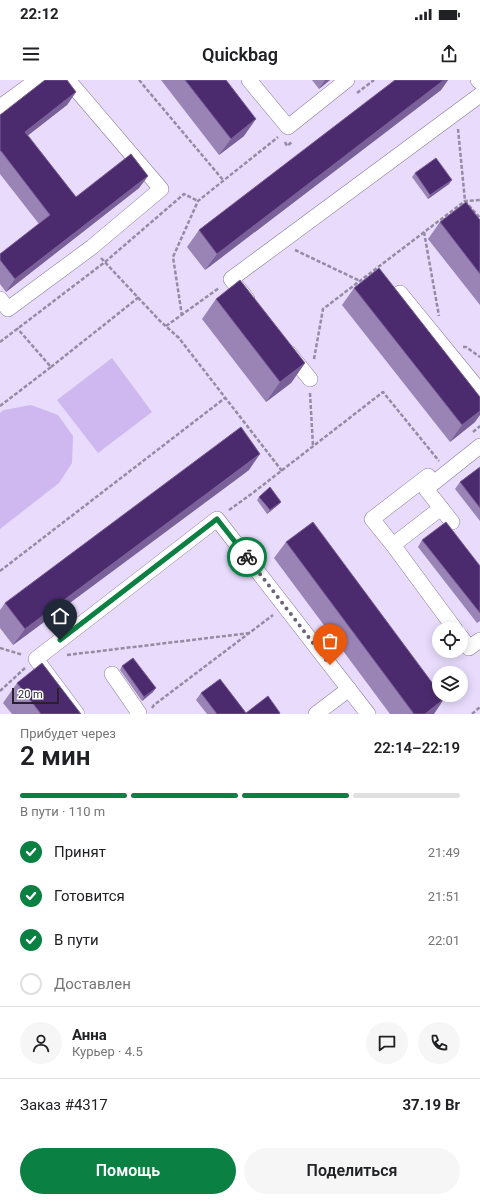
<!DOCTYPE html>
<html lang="ru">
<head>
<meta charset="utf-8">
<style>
	body { margin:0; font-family:Roboto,sans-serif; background:#f6f6f6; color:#202124; height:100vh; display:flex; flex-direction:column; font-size:15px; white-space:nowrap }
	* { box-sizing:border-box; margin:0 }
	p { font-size:13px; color:#757577 }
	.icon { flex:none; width:22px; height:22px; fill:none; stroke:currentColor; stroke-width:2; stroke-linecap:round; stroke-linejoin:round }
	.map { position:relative; height:634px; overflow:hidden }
	.drawer { display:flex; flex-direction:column; background:#fff; flex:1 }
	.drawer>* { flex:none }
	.tools { position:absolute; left:432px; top:542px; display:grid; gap:8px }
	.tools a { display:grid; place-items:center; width:36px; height:36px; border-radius:50%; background:#fff; box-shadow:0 2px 10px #0003; font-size:20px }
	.scale { position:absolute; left:12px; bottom:10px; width:47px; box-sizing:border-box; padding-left:4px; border:2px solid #27222e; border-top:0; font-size:11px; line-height:14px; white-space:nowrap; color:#27222e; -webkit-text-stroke:3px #fff; paint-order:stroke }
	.pin { position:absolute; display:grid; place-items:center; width:34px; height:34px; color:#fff; margin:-41px -17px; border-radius:50% 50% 50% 0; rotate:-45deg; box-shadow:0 0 4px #0007 }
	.pin .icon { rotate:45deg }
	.courier { position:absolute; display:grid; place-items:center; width:40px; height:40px; margin:-20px; border:3px solid #0b8043; border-radius:50%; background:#fff; color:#222; box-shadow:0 1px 5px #0007 }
	.overview em { font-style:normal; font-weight:600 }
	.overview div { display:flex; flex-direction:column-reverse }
	.overview { display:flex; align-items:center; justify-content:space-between; height:68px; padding:0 20px }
	h1 { font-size:26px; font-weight:600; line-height:30px }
	.bar { display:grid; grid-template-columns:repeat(4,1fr); gap:6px 4px; align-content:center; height:48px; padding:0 20px }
	.bar i { height:5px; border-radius:3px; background:#e0e0e0 }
	.bar .selected { background:#0b8043 }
	.bar p { grid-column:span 4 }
	.line { display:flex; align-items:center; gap:10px; padding:0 20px; border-top:1px solid #e0e0e0 }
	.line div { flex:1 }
	.round { display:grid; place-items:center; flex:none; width:42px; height:42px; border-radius:21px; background:#f6f6f6 }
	ol { padding:0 20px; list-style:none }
	li { display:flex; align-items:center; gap:12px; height:44px }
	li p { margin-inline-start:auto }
	li .icon { padding:4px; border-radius:50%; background:#0b8043; color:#fff; stroke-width:4 }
	li:last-child { color:#757577 }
	li i { width:22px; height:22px; border:2px solid #e0e0e0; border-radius:50% }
	.primary-button { display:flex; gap:8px; margin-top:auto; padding:8px 20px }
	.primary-button a { flex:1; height:46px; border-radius:24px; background:#0b8043; color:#fff; font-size:16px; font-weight:600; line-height:46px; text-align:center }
	.primary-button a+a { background:#f6f6f6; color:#202124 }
	.status { display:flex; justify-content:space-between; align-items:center; height:28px; padding:0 20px; background:#fff; direction:ltr }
	.status svg { height:11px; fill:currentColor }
	header { display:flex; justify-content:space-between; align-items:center; height:52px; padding:0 20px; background:#fff; font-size:18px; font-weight:600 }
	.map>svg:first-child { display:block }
</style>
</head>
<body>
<div class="status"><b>22:12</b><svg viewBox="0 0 49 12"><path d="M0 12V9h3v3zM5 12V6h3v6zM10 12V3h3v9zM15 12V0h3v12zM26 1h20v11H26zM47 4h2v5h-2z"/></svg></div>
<header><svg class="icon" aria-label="menu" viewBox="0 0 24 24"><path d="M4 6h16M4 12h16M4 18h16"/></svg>Quickbag<svg class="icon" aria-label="share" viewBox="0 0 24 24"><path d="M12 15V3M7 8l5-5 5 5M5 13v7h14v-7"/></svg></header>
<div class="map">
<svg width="480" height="634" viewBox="0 0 480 634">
	<rect width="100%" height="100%" fill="#e8dbfc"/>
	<g fill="#cfb8f0">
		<polygon points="112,278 152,332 98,373 57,320"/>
		<polygon points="31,325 58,335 73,356 72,383 59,403 0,449 0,333 4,330"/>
	</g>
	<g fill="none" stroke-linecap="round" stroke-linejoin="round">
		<g stroke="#887c9a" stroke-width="16">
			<g id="minor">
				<polyline points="249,0 288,47 347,0"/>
				<polyline points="478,0 480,2"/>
				<polyline points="0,27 37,0"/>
				<polyline points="400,213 480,311"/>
				<polyline points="0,219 8,229 92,167 161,109 68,0"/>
				<polyline points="247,219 231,199 480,15"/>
				<polyline points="289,273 310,299"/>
				<polyline points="441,428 393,465 455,549"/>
				<polyline points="452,442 426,409 480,366"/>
				<polyline points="393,465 372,439 428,396 433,403"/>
				<polyline points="461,557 469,568 480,560"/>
				<polyline points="112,594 139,633 137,634"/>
				<polyline points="77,634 36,579 217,439 368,634"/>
				<polyline points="316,634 349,609"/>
			</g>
		</g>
		<g stroke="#958ba3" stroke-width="2.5" stroke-dasharray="4 2" stroke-linecap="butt">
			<polyline points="139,0 223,100"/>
			<polyline points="357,13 374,0"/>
			<polyline points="458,49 465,121 480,138"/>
			<polyline points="285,62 287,66 292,62"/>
			<polyline points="424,152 439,236"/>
			<polyline points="295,170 360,201"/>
			<polyline points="101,178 160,241 179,258 282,391"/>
			<polyline points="182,236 173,177 198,121 278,57"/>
			<polyline points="166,246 219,208"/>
			<polyline points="0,262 105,182 184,114 198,121"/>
			<polyline points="463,267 466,267 480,277"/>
			<polyline points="314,279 323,229 465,121 480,120"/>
			<polyline points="51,287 139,217"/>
			<polyline points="310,313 313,366"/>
			<polyline points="0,326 51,287 17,248"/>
			<polyline points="473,352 480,346"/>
			<polyline points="229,430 254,412 383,312 439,381"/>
			<polyline points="0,491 225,318"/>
			<polyline points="0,568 23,575"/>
			<polyline points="67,575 250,553"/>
			<polyline points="0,611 25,588"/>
			<polyline points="152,628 154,625 273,535"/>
			<polyline points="472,634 480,627"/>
		</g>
		<use href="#minor" stroke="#fff" stroke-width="15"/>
	</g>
	<g fill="#9a83b5">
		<polygon points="161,0 226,0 244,56 219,75"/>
		<polygon points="312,0 330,0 319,9"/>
		<polygon points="395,0 448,0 441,10 205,190 187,167 199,150"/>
		<polygon points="76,12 67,25 28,55 76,117 148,96 139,108 6,212 0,204 0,174 39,144 0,94 0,35"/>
		<polygon points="415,93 449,104 428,119 412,97"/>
		<polygon points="480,140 480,225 428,159 440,142"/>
		<polygon points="354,208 475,342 450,362 342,225"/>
		<polygon points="216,219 305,283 291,303 266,322 202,239"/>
		<polygon points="480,387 480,441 455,409 460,402"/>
		<polygon points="249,390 13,565 0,548 0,530 5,523"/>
		<polygon points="259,417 281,422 278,425 267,434 257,420"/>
		<polygon points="422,460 480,486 480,541 477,543 418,467"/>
		<polygon points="286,462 434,634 390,634 274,478"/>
		<polygon points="122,586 153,612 142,621 120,590"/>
		<polygon points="17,603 81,634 12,634 3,623"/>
		<polygon points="201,613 246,633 280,633 279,634 207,634 196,620"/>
	</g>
	<g fill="#7a6099">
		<polygon points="325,0 330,0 319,9"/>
		<polygon points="444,0 448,0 441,10 205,190 217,174"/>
		<polygon points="76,12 67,25 17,64 25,52"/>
		<polygon points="256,39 244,56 219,75 231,59"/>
		<polygon points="148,96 139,108 6,212 15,199"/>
		<polygon points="452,100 449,104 428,119 430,115"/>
		<polygon points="305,283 291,303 266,322 280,302"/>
		<polygon points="480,331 480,335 475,342 450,362 462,345"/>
		<polygon points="260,374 249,390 13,565 25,549"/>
		<polygon points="281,422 278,425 267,434 270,430"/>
		<polygon points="156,608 153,612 142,621 144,617"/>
		<polygon points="444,619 434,634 425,634"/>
	</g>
	<g fill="#4b2b6e" stroke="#7a6099">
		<polygon points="45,0 67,0 76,12 25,52 76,117 131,74 148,96 15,199 0,180 0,174 50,135 1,71 0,71 0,35"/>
		<polygon points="185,0 226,0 256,39 231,59"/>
		<polygon points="395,0 444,0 217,174 199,150"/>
		<polygon points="436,78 452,100 430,115 415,93"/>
		<polygon points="466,122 480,140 480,194 440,142"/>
		<polygon points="379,188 480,317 480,331 462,345 354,208"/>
		<polygon points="240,200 305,283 280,302 216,219"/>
		<polygon points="241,347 260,374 25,549 5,523"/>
		<polygon points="480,387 480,428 460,402"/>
		<polygon points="270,407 281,422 270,430 259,417"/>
		<polygon points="313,442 439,612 439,615 441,615 444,619 425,634 414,634 286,462"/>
		<polygon points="446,442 480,486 480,533 422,460"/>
		<polygon points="133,578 156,608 144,617 122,586"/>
		<polygon points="42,583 81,634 41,634 17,603"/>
		<polygon points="220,599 246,633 268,616 280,633 279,634 217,634 201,613"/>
	</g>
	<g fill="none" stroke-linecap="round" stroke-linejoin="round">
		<polyline stroke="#6b6376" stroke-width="4" stroke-dasharray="0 7.2" points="247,477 330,585"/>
		<polyline stroke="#0b8043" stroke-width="5" points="60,560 217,439 247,477"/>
	</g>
</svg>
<div class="tools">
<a><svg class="icon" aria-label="locate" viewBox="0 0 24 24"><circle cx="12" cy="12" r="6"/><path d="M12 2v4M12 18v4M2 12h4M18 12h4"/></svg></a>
<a><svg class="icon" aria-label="layers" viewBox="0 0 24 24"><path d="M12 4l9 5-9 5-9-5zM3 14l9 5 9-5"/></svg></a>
</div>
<div class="scale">20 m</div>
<div class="pin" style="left:330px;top:585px;background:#ea580c"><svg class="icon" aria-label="bag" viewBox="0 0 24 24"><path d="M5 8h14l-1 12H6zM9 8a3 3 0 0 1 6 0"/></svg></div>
<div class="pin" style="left:60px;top:560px;background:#1f2937"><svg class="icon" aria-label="home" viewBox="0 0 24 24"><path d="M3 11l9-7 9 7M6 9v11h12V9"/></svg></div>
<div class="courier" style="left:247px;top:477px"><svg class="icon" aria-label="bike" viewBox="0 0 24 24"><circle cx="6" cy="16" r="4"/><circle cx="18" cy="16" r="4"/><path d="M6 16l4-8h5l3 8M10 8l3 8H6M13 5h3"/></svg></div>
</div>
<section class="drawer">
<div class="overview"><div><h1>2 мин</h1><p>Прибудет через</p></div><em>22:14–22:19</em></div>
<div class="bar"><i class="selected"></i><i class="selected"></i><i class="selected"></i><i></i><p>В пути · 110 m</p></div>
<ol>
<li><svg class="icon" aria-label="check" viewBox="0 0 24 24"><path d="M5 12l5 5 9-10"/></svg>Принят<p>21:49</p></li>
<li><svg class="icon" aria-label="check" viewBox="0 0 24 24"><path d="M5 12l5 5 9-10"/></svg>Готовится<p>21:51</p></li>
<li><svg class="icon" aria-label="check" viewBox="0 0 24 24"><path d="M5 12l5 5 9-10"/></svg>В пути<p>22:01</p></li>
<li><i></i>Доставлен</li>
</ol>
<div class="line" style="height:72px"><a class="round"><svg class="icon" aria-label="person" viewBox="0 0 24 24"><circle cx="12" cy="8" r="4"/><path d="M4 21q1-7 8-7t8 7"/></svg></a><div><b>Анна</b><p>Курьер · 4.5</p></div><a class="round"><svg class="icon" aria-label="chat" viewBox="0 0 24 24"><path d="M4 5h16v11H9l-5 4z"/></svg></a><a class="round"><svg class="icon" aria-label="phone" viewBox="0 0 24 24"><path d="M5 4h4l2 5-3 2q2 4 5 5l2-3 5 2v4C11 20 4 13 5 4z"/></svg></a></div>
<div class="line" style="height:52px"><div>Заказ #4317</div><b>37.19 Br</b></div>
<div class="primary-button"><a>Помощь</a><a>Поделиться</a></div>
</section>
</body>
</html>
